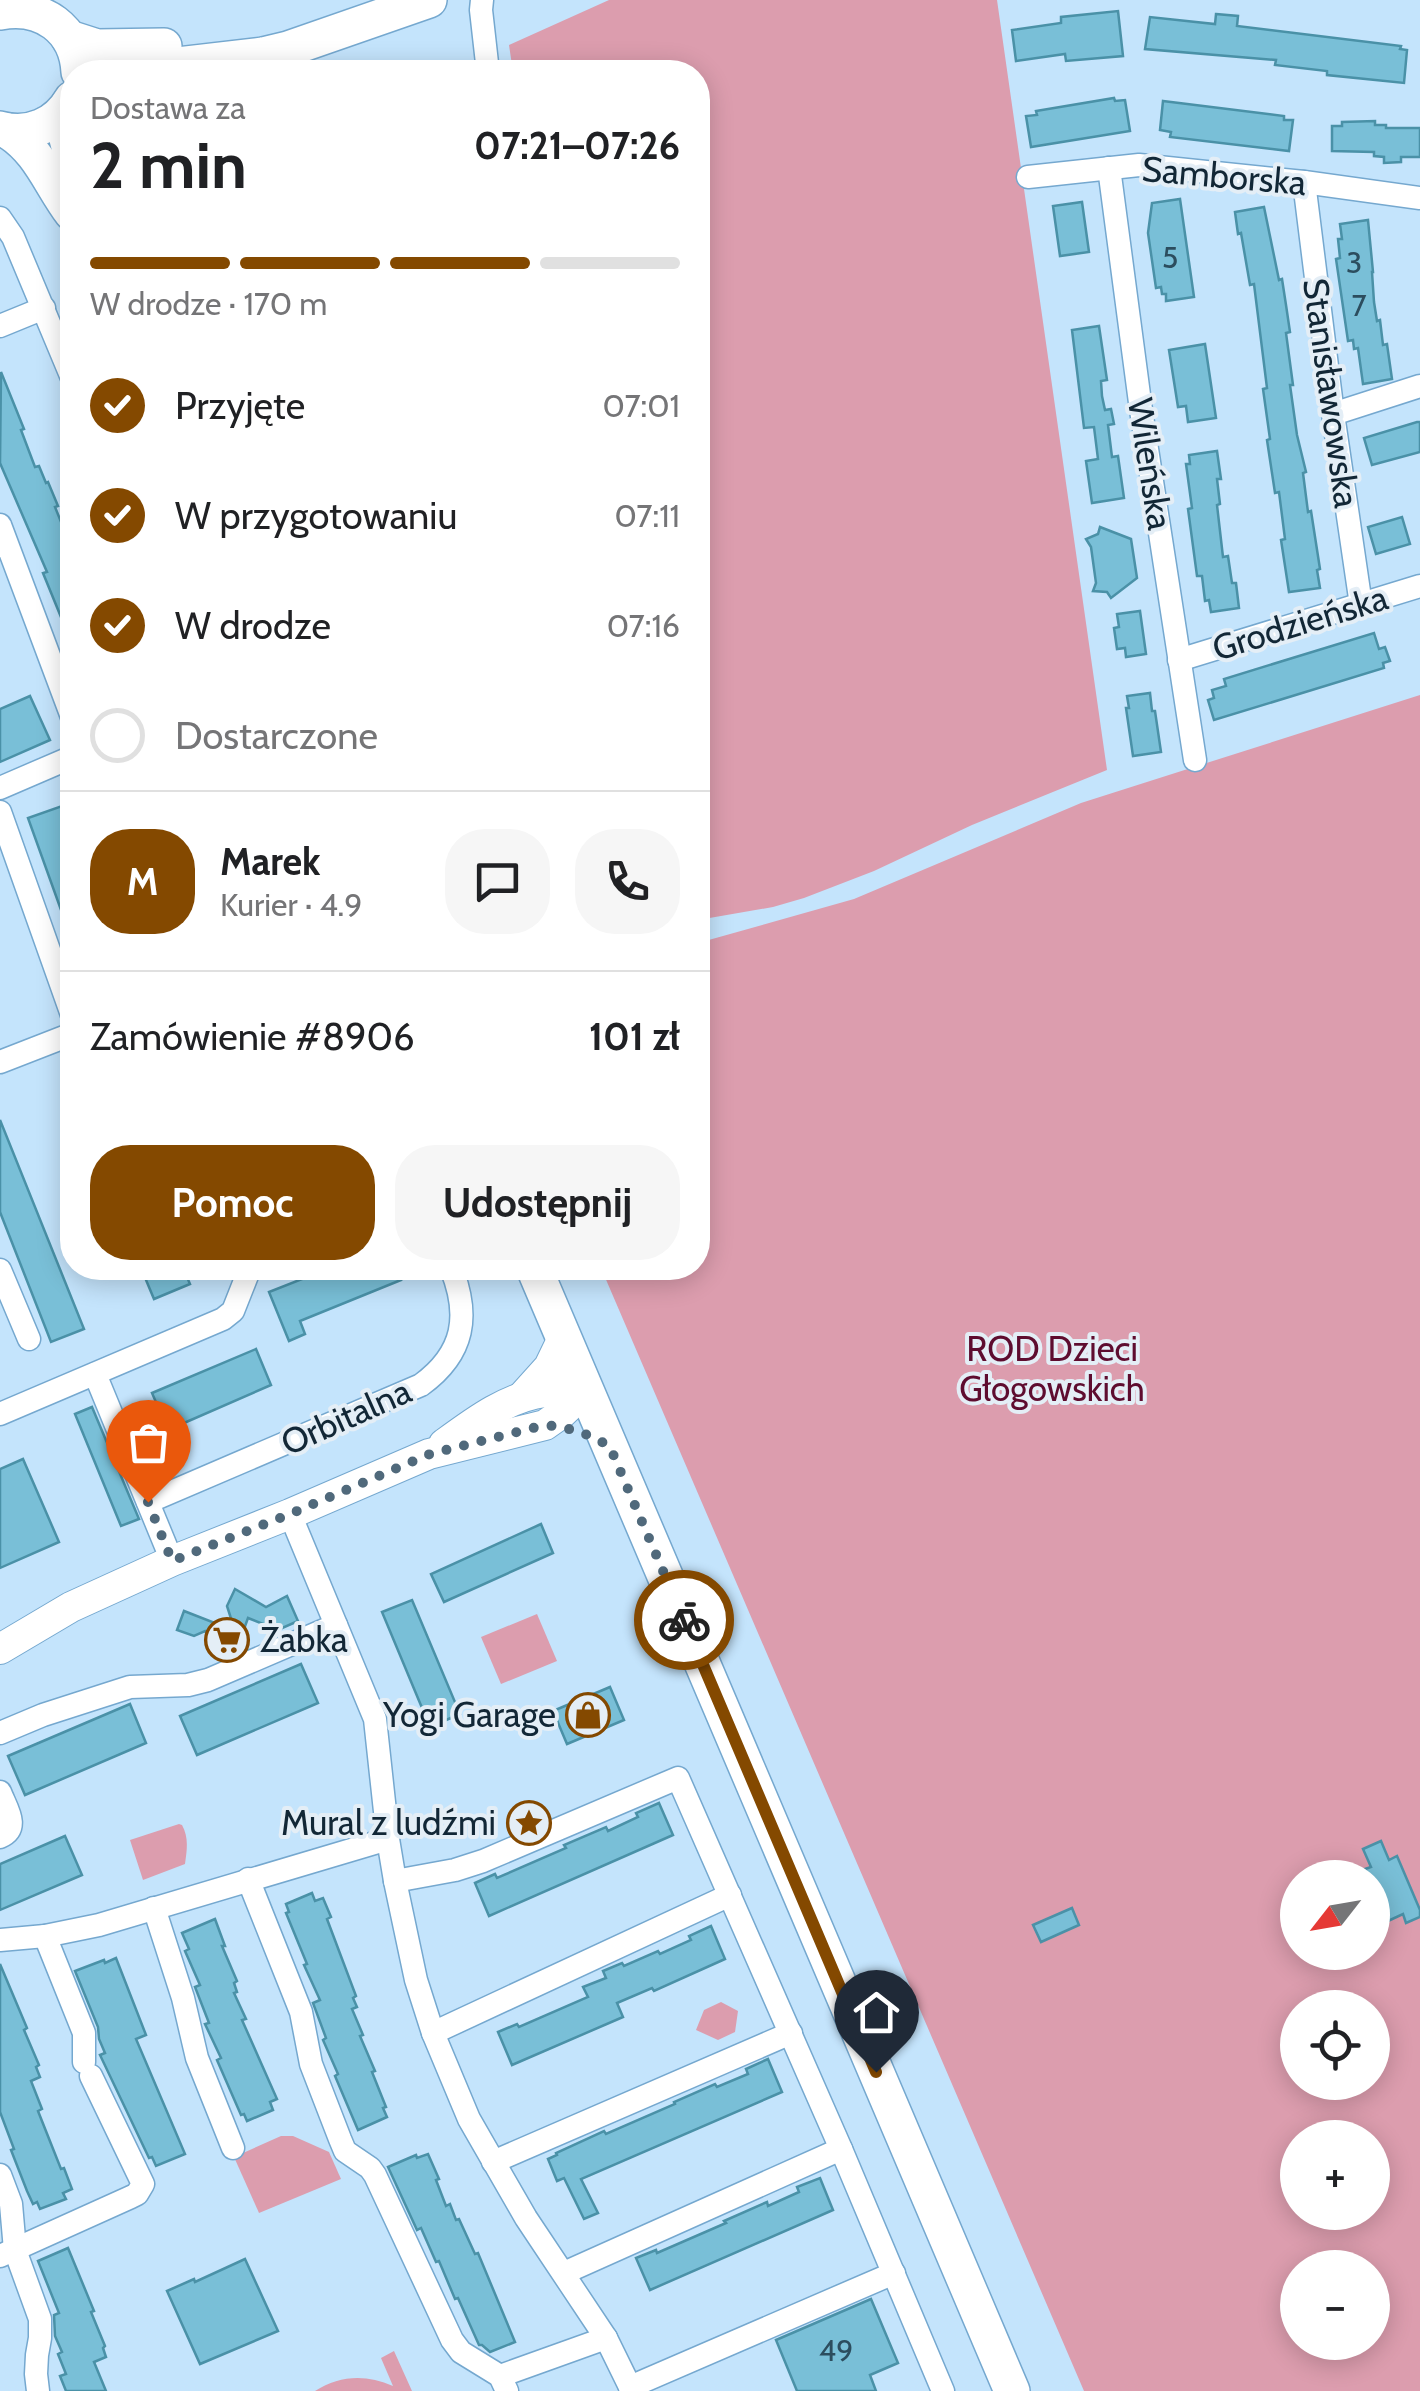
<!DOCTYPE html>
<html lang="pl">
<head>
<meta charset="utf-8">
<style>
	body { margin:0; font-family:Cabin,sans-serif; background:#f6f6f6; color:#202124; height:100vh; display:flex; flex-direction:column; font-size:38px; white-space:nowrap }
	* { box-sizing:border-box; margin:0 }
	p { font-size:32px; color:#757577 }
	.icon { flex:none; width:55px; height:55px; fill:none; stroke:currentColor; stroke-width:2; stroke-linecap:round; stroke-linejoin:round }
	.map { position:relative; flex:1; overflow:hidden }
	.sheet { position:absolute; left:60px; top:60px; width:650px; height:1220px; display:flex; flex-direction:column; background:#fff; border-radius:40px; box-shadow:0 5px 25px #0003 }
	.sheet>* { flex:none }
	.needle { width:65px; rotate:239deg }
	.controls { position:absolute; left:1280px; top:1860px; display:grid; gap:20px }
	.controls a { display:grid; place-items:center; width:110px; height:110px; border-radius:50%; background:#fff; box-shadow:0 5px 25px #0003; font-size:50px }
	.pin { position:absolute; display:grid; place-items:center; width:85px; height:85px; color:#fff; margin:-102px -42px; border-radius:50% 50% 50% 0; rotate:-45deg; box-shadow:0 0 10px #0007 }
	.pin .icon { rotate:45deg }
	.courier { position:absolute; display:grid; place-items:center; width:100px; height:100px; margin:-50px; border:8px solid #844900; border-radius:50%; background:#fff; color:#222; box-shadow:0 2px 12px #0007 }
	.headline em { font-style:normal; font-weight:700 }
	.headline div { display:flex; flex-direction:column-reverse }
	.headline { display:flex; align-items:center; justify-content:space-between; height:170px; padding:0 30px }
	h1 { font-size:65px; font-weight:700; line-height:75px }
	.bar { display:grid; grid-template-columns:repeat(4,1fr); gap:15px 10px; align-content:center; height:120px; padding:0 30px }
	.bar i { height:12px; border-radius:8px; background:#e0e0e0 }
	.bar .selected { background:#844900 }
	.bar p { grid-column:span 4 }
	.line { display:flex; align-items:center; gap:25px; padding:0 30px; border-top:2px solid #e0e0e0 }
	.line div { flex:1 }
	.round { display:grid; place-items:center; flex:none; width:105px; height:105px; border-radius:40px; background:#f6f6f6 }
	ol { padding:0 30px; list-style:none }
	li { display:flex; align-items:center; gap:30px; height:110px }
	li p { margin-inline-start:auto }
	li .icon { padding:10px; border-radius:50%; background:#844900; color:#fff; stroke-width:4 }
	li:last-child { color:#757577 }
	li i { width:55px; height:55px; border:5px solid #e0e0e0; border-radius:50% }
	.button { display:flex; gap:20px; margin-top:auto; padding:20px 30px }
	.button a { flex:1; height:115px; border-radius:40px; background:#844900; color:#fff; font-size:40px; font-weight:700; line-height:115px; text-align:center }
	.button a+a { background:#f6f6f6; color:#202124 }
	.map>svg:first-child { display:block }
</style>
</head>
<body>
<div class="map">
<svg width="1420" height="2391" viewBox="0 0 1420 2391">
	<rect width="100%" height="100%" fill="#c4e4fc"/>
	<g fill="#dc9dae" fill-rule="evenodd">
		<polygon points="609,0 997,0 1107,770 972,825 874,871 804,898 773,907 698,920 698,72 513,72 509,45"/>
		<path d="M 1420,695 L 1420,2391 L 1084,2391 L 601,1268 L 698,1268 L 698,943 L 854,899 L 1081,803 ZM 1298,1878 L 1372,1878 L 1372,1952 L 1298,1952 ZM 1298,2008 L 1372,2008 L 1372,2082 L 1298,2082 ZM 1298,2138 L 1372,2138 L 1372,2212 L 1298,2212 ZM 1298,2268 L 1372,2268 L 1372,2342 L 1298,2342 Z"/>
		<polygon points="537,1614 557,1661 501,1684 481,1637"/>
		<path d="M 179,1824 L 182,1825 C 189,1838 187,1850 185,1864 L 143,1880 L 130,1840 Z"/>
		<polygon points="721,2002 738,2011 735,2032 718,2040 696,2030 704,2010"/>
		<polygon points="281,2136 293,2136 329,2152 341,2179 259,2213 234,2157"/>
		<path d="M 394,2351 L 412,2391 L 315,2391 C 340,2375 366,2374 393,2386 L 381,2358 Z"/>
	</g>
	<g fill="#79bfd7" stroke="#4a91a7" stroke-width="2.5">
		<polygon points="1118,11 1123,56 1066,61 1065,54 1016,61 1012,30 1061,23 1061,17"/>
		<polygon points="1216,14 1238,16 1237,26 1401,46 1400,49 1407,50 1404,83 1327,75 1327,71 1275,65 1276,60 1145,49 1150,17 1215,24"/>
		<polygon points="1114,98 1115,101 1125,100 1130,131 1031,147 1026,116 1037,115 1036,111"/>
		<polygon points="1163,101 1284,116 1284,120 1293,120 1289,151 1170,137 1171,132 1160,130"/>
		<polygon points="1375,121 1375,125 1386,125 1386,128 1420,128 1420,157 1401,157 1401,162 1384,163 1384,157 1374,156 1374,152 1332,151 1332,126 1342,126 1342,122"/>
		<polygon points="1180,199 1194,297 1166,301 1166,294 1162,294 1161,287 1156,288 1148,233 1152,203"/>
		<polygon points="1082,202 1089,252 1060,256 1053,206"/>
		<polygon points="1264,207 1279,280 1282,279 1286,305 1290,332 1286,333 1293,385 1290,385 1297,435 1306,472 1303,473 1308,512 1311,511 1320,569 1317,570 1320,588 1289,592 1281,540 1285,539 1279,492 1275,493 1267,440 1270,439 1263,389 1267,388 1254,284 1250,285 1241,233 1238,234 1235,212"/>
		<polygon points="1368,220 1373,272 1372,272 1374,302 1377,321 1380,320 1383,345 1387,344 1392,379 1363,384 1358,348 1354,349 1353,340 1348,341 1336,259 1340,258 1338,239 1342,239 1340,224"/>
		<polygon points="1099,326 1107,380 1101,381 1102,396 1105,410 1111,409 1114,424 1108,425 1112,457 1118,456 1124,498 1092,503 1086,461 1098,459 1094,427 1084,428 1072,330"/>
		<polygon points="1205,344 1216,418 1188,422 1186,406 1178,407 1169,350"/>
		<polygon points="1,372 24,429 21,430 35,467 39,466 46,483 48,482 58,506 55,507 72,549 72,644 43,573 47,572 0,463"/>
		<polygon points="1417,422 1420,422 1420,452 1372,465 1364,438"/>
		<polygon points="1217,451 1221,479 1217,479 1220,504 1217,505 1223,557 1228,556 1232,583 1236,583 1239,608 1211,612 1209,600 1205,601 1202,576 1197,576 1188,509 1192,508 1186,464 1190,464 1189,455"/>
		<polygon points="1402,517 1410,544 1376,554 1368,527"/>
		<polygon points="1100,527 1131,539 1137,578 1111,598 1107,592 1093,591 1096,583 1091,547 1086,539 1098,534"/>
		<polygon points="1140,611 1146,654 1126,657 1125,648 1117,649 1114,628 1119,627 1117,614"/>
		<polygon points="1374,633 1379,649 1385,647 1390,661 1383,663 1384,668 1214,720 1208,700 1214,698 1212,690 1226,686 1224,679"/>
		<polygon points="1150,693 1152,711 1155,711 1161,752 1133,756 1126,708 1129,708 1127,696"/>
		<polygon points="30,696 50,740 0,762 0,709"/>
		<polygon points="62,806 72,835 72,935 70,935 28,818"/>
		<polygon points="0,1120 84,1329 51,1342 0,1212"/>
		<polygon points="141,1268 183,1268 190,1284 154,1299"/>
		<polygon points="330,1268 396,1268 401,1280 300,1321 305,1334 289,1341 269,1292"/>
		<polygon points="256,1349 271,1385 168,1430 152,1393"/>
		<polygon points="92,1407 139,1519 121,1526 75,1414"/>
		<polygon points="23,1459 59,1542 0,1568 0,1469"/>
		<polygon points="541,1524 553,1553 444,1602 431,1574"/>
		<polygon points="235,1589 266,1607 287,1596 298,1621 278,1630 248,1618 240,1640 243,1649 222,1658 205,1631 194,1636 177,1630 184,1611 235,1631 227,1606"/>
		<polygon points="412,1600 460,1714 430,1727 382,1612"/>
		<polygon points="301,1664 318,1703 197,1755 180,1716"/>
		<polygon points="610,1687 624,1720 567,1744 553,1711"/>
		<polygon points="130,1704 146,1743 25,1795 8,1756"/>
		<polygon points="659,1803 673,1835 489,1916 475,1883 495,1874 497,1878 566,1848 564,1845 606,1827 608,1831 638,1817 636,1813"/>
		<polygon points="65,1836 82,1875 0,1910 0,1864"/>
		<polygon points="1381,1841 1389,1860 1397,1856 1420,1910 1420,1917 1406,1923 1403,1914 1388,1921 1372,1886 1372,1878 1369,1878 1365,1869 1371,1867 1363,1849"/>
		<polygon points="312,1893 315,1901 323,1898 331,1917 327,1919 356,1996 353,1998 357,2007 352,2009 363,2035 360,2036 375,2071 372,2072 386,2107 383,2108 387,2117 358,2130 335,2076 338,2074 323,2040 326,2038 313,2003 320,2000 304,1965 307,1964 286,1913 289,1912 286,1904"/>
		<polygon points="1072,1908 1079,1925 1041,1942 1033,1925"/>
		<polygon points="215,1919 225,1946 222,1946 237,1981 234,1983 237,1992 234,1993 246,2019 242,2020 277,2099 270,2102 273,2110 247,2121 244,2114 241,2115 217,2060 221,2058 205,2024 209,2023 195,1987 200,1985 185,1951 189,1949 182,1933"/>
		<polygon points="711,1926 725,1959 654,1991 652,1988 617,2003 623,2017 512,2065 498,2032 517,2024 519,2027 588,1997 583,1987 606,1978 603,1971 622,1963 624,1966 658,1951 660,1954 691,1940 689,1936"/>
		<polygon points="116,1958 146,2035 136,2039 185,2154 156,2166 152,2157 149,2158 100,2055 105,2053 99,2039 98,2027 75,1971 104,1960 105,1963"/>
		<polygon points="0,1964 27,2028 24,2030 39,2065 36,2067 40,2077 31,2081 42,2109 38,2111 61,2169 64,2168 72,2189 63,2193 66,2199 40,2209 37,2202 33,2204 27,2191 11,2150 14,2149 0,2112"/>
		<polygon points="768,2059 782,2092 581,2179 598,2213 584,2219 564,2178 557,2181 548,2159 557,2155 556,2153 604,2131 606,2134 675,2104 674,2102 715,2084 717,2087 748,2074 746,2069"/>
		<polygon points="428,2154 439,2179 436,2180 446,2206 450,2204 456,2220 459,2219 475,2254 478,2253 515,2342 490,2352 482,2345 479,2345 458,2298 455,2299 439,2261 436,2262 421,2228 417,2230 388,2167 416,2155 417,2158"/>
		<polygon points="820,2178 833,2210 650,2290 636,2258 656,2250 657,2253 726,2223 724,2221 767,2202 768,2206 799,2192 797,2187"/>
		<polygon points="68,2248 94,2311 91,2312 105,2346 103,2348 106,2357 94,2362 106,2391 66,2391 60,2376 66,2374 58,2354 62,2352 55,2336 54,2315 59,2313 38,2261"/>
		<polygon points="245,2259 278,2331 200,2364 167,2291 194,2279 195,2282"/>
		<polygon points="871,2299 898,2363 870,2375 876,2391 797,2391 776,2340"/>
	</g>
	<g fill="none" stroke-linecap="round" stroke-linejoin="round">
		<g stroke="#75a8cf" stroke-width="25">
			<g id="street">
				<polyline points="482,0 481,10 488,72"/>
				<polyline points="1109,168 1141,410 1195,760"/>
				<polyline points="1028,177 1139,165 1304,182 1420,198"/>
				<polyline points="1304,182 1333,414 1361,605"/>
				<polyline points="0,218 13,237 72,378"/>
				<polyline points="0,326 44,308"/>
				<polyline points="1333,414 1420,386"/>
				<polyline points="0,525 72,717"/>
				<polyline points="1179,660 1420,586"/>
				<polyline points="0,788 72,757"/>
				<polyline points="0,812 72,1015"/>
				<polyline points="0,1062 72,1034"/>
				<polyline points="0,1270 29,1339"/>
				<polyline points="95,1374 172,1561"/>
				<polyline points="0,1414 223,1319 233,1311 250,1268"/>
				<path d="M 148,1502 L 421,1385 C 465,1353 470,1315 451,1268"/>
				<polyline points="290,1514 375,1719 388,1839 395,1881 416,1980 433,2033 469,2119 526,2218 606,2338 632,2391"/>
				<polyline points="0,1733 43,1715 130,1687 188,1685 208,1680 336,1625"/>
				<path d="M 0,1792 C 6,1808 21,1828 0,1837"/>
				<polyline points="248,1879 301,2012 311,2064 340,2139 345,2151 370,2168 375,2175 452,2340 461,2352 500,2376 507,2391"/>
				<polyline points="395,1881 455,1870 483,1861 678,1778 841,2149 943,2391"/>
				<polyline points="154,1908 183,1998 197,2058 233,2148"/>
				<polyline points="45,1936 84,2033 84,2062"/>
				<polyline points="0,1940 45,1936 99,1925 388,1839"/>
				<polyline points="433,2033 730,1895"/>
				<polyline points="493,2162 791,2033"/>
				<polyline points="0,2175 11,2204 15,2250 40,2319 40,2338 37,2355 36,2374 38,2391"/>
				<polyline points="0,2256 131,2197 137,2194 143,2184 91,2076"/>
				<polyline points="564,2273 841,2149"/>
				<polyline points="500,2376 606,2338"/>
				<polyline points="630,2387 894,2273"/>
			</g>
		</g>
		<g stroke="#75a8cf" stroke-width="32">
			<g id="secondary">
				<polyline points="522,1397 549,1367 564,1336"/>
				<path d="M 444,1444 C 474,1422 507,1397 545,1392 C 558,1390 572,1391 585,1391"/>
				<polyline points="0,1649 71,1607 172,1561 290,1514 429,1454 545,1425 562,1413 585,1391"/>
			</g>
		</g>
		<g stroke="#75a8cf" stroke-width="38">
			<g id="primary">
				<path d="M 0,12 C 42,4 77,29 79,72"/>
				<polyline points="69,38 97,47 164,46"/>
				<polyline points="117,72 263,55 288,49 429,0"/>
				<polyline points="67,107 65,131 72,158"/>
				<path d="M 0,129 C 29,137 57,125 72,99"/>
				<path d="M 8,131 C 40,151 50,184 72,213"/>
				<polyline points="534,1268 1012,2391"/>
			</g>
		</g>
		<use href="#street" stroke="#fff" stroke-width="22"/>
		<use href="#secondary" stroke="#fff" stroke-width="30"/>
		<use href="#primary" stroke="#fff" stroke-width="35"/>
	</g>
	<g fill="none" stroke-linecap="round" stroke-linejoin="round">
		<path stroke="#50697b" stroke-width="10" stroke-dasharray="0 18" d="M 148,1502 L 172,1561 L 290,1514 L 430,1454 L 545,1425 C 570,1428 589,1433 610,1447 L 684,1620"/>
		<polyline stroke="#844900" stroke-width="12" points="684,1620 876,2072"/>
	</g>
	<defs>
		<g id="supermarket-ring" transform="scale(2.25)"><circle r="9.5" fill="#e4eef6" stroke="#844900" stroke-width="1.5"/><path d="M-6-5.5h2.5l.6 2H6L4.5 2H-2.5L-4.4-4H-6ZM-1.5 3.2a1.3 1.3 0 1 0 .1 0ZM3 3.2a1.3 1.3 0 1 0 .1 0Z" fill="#844900"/></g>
		<g id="shop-ring" transform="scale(2.25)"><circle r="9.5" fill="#e4eef6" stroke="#844900" stroke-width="1.5"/><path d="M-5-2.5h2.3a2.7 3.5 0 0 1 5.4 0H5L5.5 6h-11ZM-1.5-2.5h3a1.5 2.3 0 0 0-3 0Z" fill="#844900"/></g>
		<g id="sight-ring" transform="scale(2.25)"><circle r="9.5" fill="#e4eef6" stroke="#844900" stroke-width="1.5"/><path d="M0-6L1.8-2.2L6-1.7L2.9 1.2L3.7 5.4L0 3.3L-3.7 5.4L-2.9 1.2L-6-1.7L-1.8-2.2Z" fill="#844900"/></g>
	</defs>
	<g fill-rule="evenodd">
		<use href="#supermarket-ring" x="227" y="1640"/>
		<use href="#shop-ring" x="588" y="1715"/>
		<use href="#sight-ring" x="529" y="1823"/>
	</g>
	<g text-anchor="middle" stroke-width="8" stroke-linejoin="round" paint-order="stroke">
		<g font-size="30" fill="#2c4d5e">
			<text x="1170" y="268">5</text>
			<text x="1354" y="273">3</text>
			<text x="1359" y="316">7</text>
			<text x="836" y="2361">49</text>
		</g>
		<g font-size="35" fill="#122736" stroke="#e4eef6">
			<text transform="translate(1224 176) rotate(5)" y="12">Samborska</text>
			<text transform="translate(1331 393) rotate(82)" y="12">Stanisławowska</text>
			<text transform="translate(1150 464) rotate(81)" y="12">Wileńska</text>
			<text transform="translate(1300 623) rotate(-17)" y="12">Grodzieńska</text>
			<text transform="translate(346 1417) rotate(-24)" y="12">Orbitalna</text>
		</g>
		<g font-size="35" fill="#5e0c2f" stroke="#e4eef6">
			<text x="1052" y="1361">ROD Dzieci<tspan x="1052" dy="40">Głogowskich</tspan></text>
		</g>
		<g font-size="35" fill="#122736" stroke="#e4eef6" text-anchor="end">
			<text x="260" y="1652" text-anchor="start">Żabka</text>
			<text x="556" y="1727">Yogi Garage</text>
			<text x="496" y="1835">Mural z ludźmi</text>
		</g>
	</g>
</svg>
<div class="controls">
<a><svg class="needle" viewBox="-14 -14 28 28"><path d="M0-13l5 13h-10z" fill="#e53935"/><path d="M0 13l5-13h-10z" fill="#757577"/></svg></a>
<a><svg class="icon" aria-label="locate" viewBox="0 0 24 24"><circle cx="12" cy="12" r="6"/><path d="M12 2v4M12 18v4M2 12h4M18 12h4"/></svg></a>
<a>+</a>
<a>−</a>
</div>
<div class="pin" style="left:148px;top:1502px;background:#ea580c"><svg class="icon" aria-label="bag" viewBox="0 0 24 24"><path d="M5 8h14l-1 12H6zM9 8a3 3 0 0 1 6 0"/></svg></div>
<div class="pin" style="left:876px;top:2072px;background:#1f2937"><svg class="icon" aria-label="home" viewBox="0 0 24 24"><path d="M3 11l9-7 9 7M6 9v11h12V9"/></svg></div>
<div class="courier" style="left:684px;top:1620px"><svg class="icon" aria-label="bike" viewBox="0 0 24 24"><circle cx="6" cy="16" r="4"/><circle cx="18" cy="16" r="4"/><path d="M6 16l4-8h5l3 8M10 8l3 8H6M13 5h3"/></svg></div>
<section class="sheet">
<div class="headline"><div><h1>2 min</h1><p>Dostawa za</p></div><em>07:21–07:26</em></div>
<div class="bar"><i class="selected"></i><i class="selected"></i><i class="selected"></i><i></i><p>W drodze · 170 m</p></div>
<ol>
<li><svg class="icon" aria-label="check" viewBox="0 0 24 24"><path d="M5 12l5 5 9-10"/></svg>Przyjęte<p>07:01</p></li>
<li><svg class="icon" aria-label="check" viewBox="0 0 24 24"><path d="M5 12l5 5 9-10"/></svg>W przygotowaniu<p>07:11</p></li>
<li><svg class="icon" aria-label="check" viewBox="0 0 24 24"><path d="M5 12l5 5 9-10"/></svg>W drodze<p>07:16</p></li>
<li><i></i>Dostarczone</li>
</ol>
<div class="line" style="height:180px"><b class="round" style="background:#844900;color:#fff">M</b><div><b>Marek</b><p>Kurier · 4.9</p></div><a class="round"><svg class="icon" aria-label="chat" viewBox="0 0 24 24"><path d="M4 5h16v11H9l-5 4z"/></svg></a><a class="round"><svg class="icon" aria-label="phone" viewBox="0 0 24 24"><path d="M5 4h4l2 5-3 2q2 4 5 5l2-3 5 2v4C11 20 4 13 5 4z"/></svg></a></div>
<div class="line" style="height:130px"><div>Zamówienie #8906</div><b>101 zł</b></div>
<div class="button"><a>Pomoc</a><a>Udostępnij</a></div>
</section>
</div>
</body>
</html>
